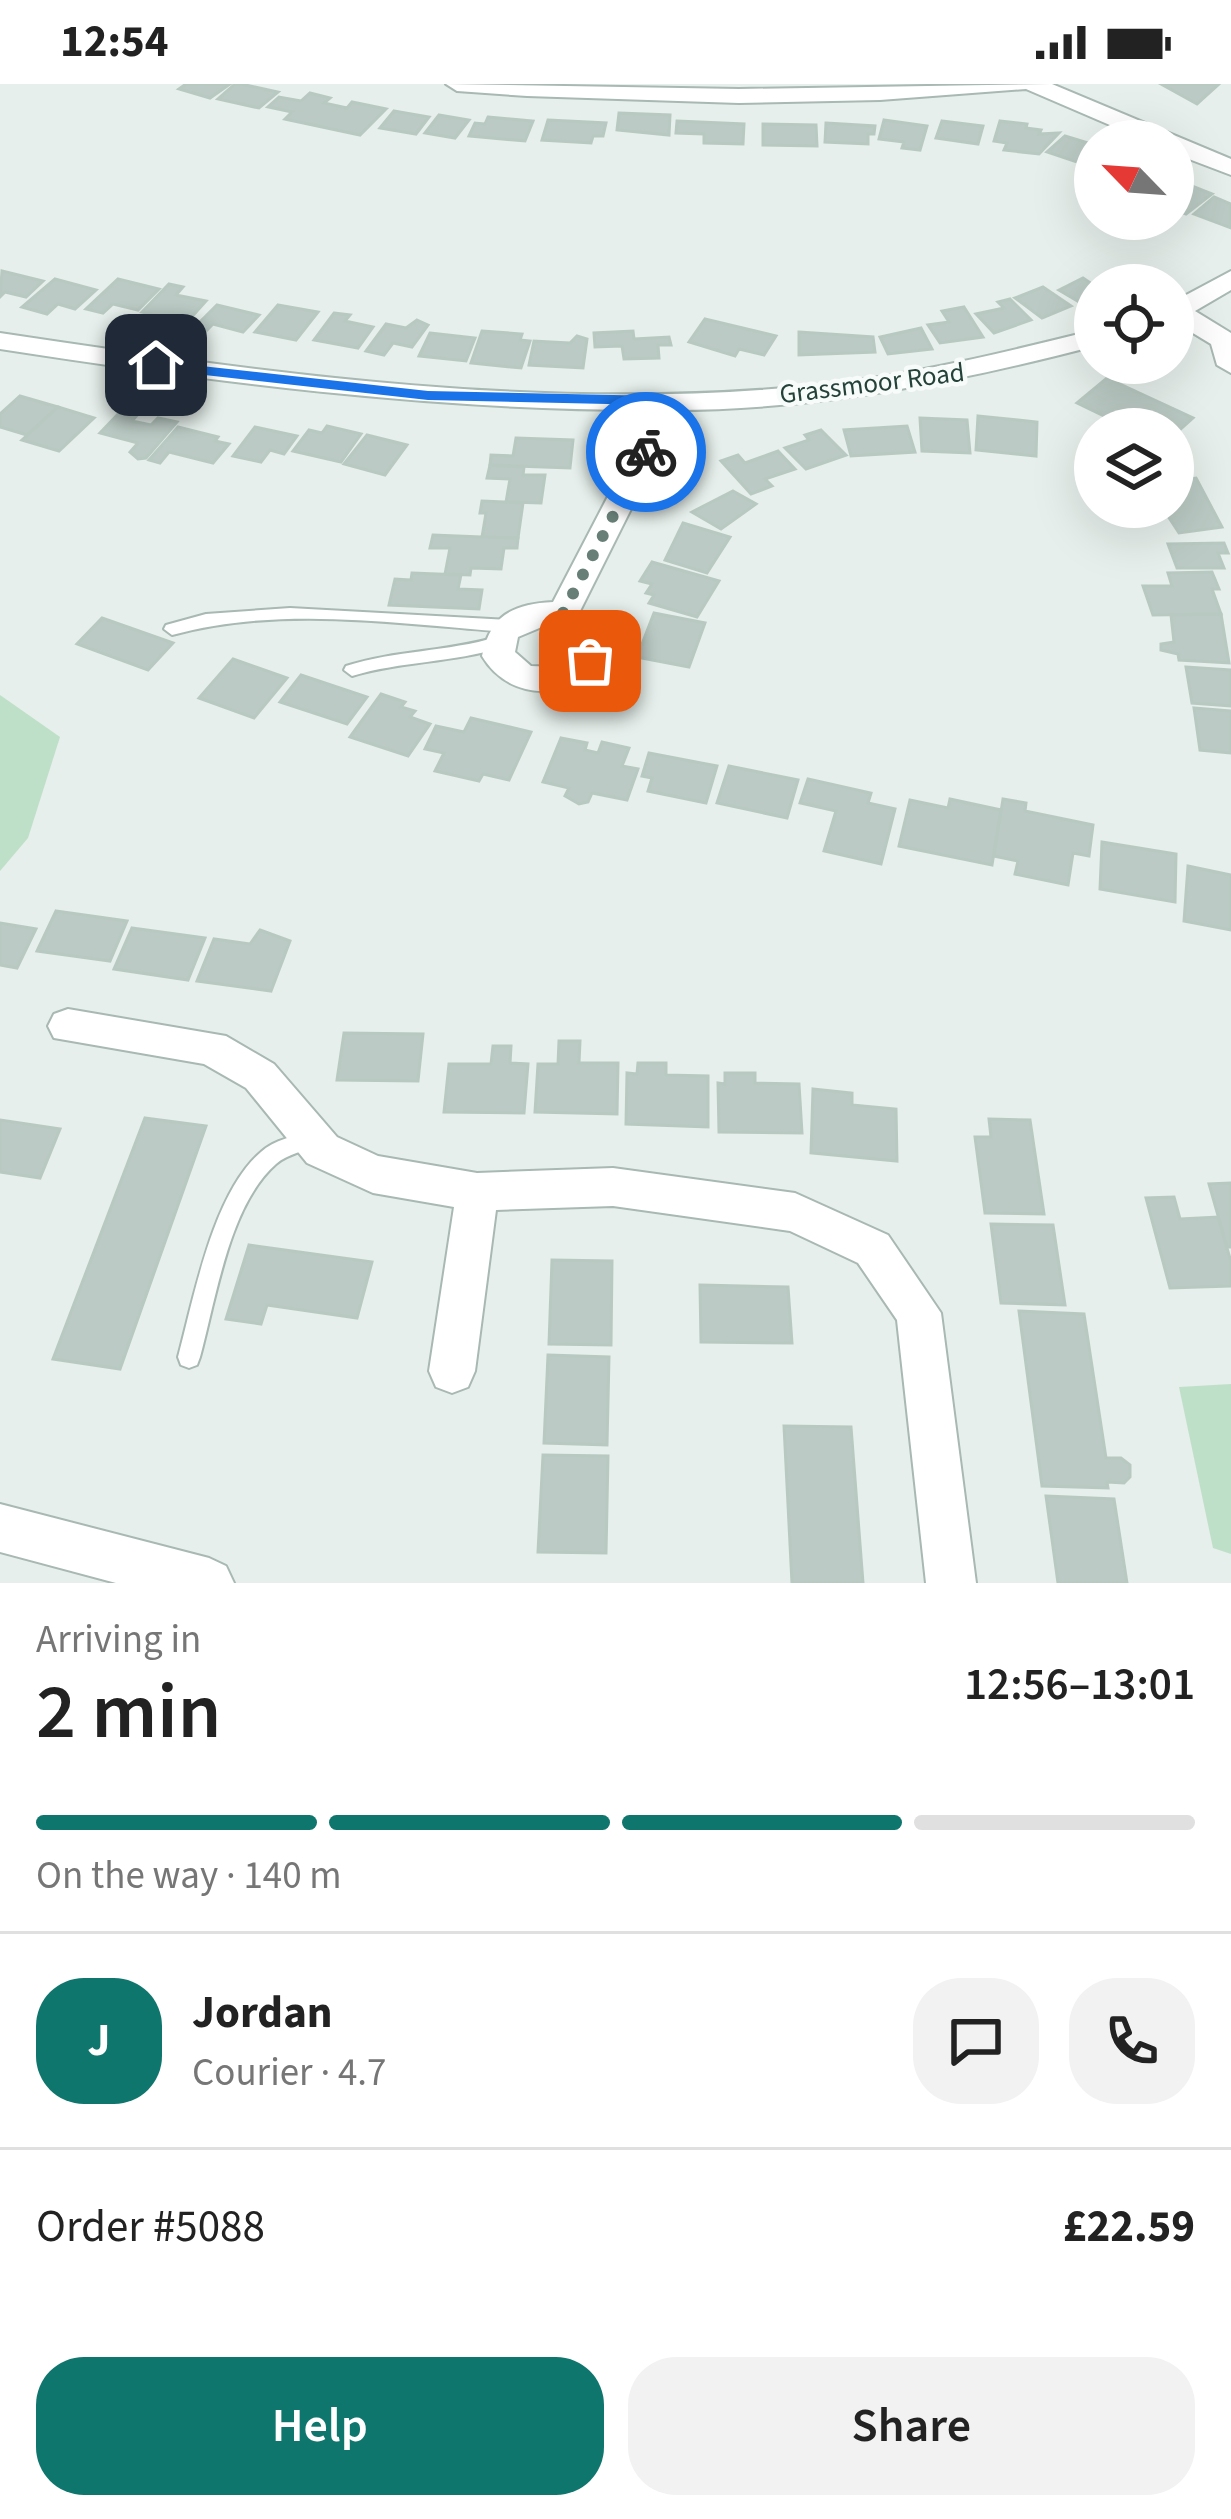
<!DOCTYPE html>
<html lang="en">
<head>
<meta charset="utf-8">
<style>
	body { margin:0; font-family:"Source Sans 3",sans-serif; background:#f2f2f2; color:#222; height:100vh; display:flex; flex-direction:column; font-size:45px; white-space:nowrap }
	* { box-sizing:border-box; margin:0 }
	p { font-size:39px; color:#767676 }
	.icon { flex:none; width:66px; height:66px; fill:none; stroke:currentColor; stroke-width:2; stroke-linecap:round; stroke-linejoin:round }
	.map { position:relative; height:1499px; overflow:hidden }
	.side { display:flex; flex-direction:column; background:#fff; flex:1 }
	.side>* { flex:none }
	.needle { width:78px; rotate:295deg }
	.fabs { position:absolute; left:1074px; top:36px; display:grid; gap:24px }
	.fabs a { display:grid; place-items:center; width:120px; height:120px; border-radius:50%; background:#fff; box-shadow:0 12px 48px #0002; font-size:60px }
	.pin { position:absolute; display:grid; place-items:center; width:102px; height:102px; color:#fff; margin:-51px; border-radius:24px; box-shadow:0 6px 18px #0006 }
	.courier { position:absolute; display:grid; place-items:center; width:120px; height:120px; margin:-60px; border:9px solid #1a73e8; border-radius:50%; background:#fff; color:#222; box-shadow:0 3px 15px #0007 }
	.head em { font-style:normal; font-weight:600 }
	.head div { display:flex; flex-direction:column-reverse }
	.head { display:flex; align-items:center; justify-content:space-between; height:204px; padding:0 36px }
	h1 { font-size:78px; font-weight:600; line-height:90px }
	.bar { display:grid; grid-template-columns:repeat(4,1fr); gap:18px 12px; align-content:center; height:144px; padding:0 36px }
	.bar i { height:15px; border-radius:9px; background:#e0e0e0 }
	.bar .on { background:#0f766e }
	.bar p { grid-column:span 4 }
	.line { display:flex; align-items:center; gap:30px; padding:0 36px; border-top:3px solid #e0e0e0 }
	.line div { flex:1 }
	.round { display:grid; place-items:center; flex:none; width:126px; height:126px; border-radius:48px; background:#f2f2f2 }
	.cta { display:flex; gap:24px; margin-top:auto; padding:24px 36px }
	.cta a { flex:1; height:138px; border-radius:48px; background:#0f766e; color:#fff; font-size:48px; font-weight:600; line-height:138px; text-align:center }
	.cta a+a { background:#f2f2f2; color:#222 }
	.status { display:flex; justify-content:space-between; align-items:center; height:84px; padding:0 60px; background:#fff; direction:ltr }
	.status svg { height:33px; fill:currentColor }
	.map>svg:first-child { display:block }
</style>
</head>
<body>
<div class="status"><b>12:54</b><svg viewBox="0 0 49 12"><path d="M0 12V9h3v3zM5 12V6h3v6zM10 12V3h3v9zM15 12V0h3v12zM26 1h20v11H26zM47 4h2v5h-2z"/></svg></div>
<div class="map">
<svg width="1231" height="1499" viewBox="0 0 1231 1499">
	<rect width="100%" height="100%" fill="#e6efeb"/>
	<g fill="#bfe0c8">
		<polygon points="0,611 60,653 28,754 0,787"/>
		<polygon points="1231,1300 1231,1470 1213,1464 1179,1303"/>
	</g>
	<g fill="#bbcac4" stroke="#b8c9c2" stroke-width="3">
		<polygon points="186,0 230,0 210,14 179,5"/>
		<polygon points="235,0 241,0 278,8 259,24 218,15"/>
		<polygon points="1161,0 1219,0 1197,20"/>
		<polygon points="310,9 330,14 324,19 347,24 352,18 386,25 360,51 285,35 292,28 268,23 279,13 301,17"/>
		<polygon points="394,27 429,33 416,50 380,44"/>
		<polygon points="619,29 670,31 669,51 617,46"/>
		<polygon points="439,31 469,36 455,54 425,49"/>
		<polygon points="488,33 533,37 525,57 469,52 475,39 485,40"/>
		<polygon points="548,36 606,39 603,52 593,52 591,59 542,56"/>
		<polygon points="884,36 927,42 920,66 902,64 904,58 879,55"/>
		<polygon points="677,37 744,40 743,60 704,59 704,50 676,49"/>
		<polygon points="942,37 983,42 978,60 936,54"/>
		<polygon points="1000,37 1027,40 1026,44 1041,46 1039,50 1059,49 1039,70 1004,66 1007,59 994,57"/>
		<polygon points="826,39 875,42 874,50 868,50 868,60 825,58"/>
		<polygon points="763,40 816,41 817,62 763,61"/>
		<polygon points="1065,52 1095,61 1095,75 1089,82 1047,68"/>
		<polygon points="1174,95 1212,110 1186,130 1173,125"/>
		<polygon points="1214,113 1231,120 1231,144 1194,130"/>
		<polygon points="2,187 43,197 26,213 5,208 0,213"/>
		<polygon points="1083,194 1095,202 1095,212 1081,219 1059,206"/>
		<polygon points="55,195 96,206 75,225 58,220 47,230 22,223"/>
		<polygon points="118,195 159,205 138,226 113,220 103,229 86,225"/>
		<polygon points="169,200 183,203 176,211 206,217 187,238 142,228"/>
		<polygon points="1043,203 1071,222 1042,234 1015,214"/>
		<polygon points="1010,215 1031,236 994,249 976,230 1004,224 998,218"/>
		<polygon points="217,221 259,231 243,248 213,240 206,247 194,244"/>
		<polygon points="278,221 318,228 296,256 255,248"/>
		<polygon points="964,223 983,253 940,259 928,241 949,238 942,227"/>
		<polygon points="334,229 350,231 345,237 373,243 358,264 314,256"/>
		<polygon points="705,235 776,252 764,271 739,265 735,272 689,258"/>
		<polygon points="417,236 428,241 412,263 393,259 384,271 366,267 386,240 406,244"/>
		<polygon points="921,244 932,265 888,270 880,253"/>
		<polygon points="482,247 522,250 520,256 530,257 521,284 471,279"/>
		<polygon points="633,247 634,255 669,253 671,261 658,261 659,274 624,275 622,262 595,263 594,249"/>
		<polygon points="799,248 873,253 875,268 799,271"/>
		<polygon points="430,249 475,254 466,277 419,272"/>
		<polygon points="577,252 587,255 583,284 529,281 534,257 570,259"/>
		<polygon points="1107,294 1193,334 1173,352 1173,345 1131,345 1077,319"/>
		<polygon points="20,312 58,323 27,351 0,343 0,330"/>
		<polygon points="58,323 94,334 59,367 22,356"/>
		<polygon points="123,325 139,329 132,337 151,341 158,334 177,338 146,374 138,375 130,368 138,359 100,349"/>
		<polygon points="978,332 1037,338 1036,372 976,366"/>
		<polygon points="920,334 967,336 970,369 922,367"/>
		<polygon points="327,342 361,350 341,378 293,367 309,346 322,349"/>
		<polygon points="907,342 915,368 851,372 844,346"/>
		<polygon points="178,343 218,353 215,357 229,360 213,379 169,368 160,379 149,376"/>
		<polygon points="255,343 297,352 284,370 270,366 261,378 233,372"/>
		<polygon points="821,346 846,371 806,385 785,364 809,356 805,351"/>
		<polygon points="367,351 407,361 385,391 344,380"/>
		<polygon points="516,354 573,356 570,384 490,381 491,371 513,372"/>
		<polygon points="778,367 795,385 765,395 772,402 751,410 721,377 738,371 745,379"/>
		<polygon points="490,381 524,383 523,391 545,391 541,419 506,418 510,395 487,394"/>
		<polygon points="1196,394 1222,443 1179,449 1164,426 1174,425 1173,397"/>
		<polygon points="733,407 756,420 721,445 692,428"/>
		<polygon points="482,417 523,419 518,454 482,453 486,429 480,429"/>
		<polygon points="683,439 730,453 707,489 665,476"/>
		<polygon points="433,451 482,453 518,454 517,464 504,464 501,485 471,484 470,491 445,490 450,464 430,464"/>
		<polygon points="1224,459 1228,469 1218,469 1224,484 1177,484 1168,460"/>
		<polygon points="652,478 719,497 697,533 649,519 654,511 646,509 652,500 640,497"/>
		<polygon points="1212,488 1219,505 1212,505 1221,530 1153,531 1143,502 1172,502 1168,489"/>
		<polygon points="412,489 461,491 458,505 482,506 479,525 389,521 395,495 411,496"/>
		<polygon points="654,529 705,539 689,583 637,573"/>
		<polygon points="1221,530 1229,579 1179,576 1178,570 1161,566 1161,560 1174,558 1171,531"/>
		<polygon points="102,534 173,559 148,586 77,560"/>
		<polygon points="233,575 287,594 254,634 199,614"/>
		<polygon points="1186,583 1231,586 1231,622 1192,619"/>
		<polygon points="301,591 367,613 347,640 280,618"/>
		<polygon points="381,610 405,618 401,623 415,627 410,633 430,640 408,672 350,653"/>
		<polygon points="1194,624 1231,627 1231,669 1200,666"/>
		<polygon points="471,634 531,648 509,696 483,690 479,697 435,687 444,669 425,665 436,642 464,648"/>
		<polygon points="561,654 587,659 585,666 598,669 602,658 629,664 622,682 638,685 627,716 592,709 588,718 579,720 565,712 569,704 543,698"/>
		<polygon points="649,669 717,682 706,719 648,707 652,694 642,692"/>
		<polygon points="729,682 798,696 787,734 717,719"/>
		<polygon points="808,695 871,709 868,719 895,725 881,780 824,767 836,727 800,719"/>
		<polygon points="950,715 1001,726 992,781 899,762 910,716 948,724"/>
		<polygon points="1003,715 1026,719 1025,727 1093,741 1089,772 1073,769 1068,801 1015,790 1018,777 994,772"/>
		<polygon points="1102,758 1176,770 1175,818 1100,805"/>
		<polygon points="1188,782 1231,791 1231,846 1184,837"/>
		<polygon points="56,827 127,837 110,877 37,867"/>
		<polygon points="0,839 36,845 17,884 0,881"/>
		<polygon points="132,844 205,854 188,896 114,885"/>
		<polygon points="260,846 290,857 271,907 197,897 214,855 250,860"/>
		<polygon points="344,949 423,950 418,997 337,996"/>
		<polygon points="559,957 580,957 579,979 618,979 617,1030 535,1028 538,980 558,980"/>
		<polygon points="493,962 511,962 510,979 528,980 524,1029 444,1028 449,980 491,980"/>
		<polygon points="638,979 666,979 666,991 708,992 708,1043 626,1040 627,989 637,990"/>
		<polygon points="725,989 755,989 755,999 799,1000 802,1049 719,1048 718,999 725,1000"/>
		<polygon points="813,1005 852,1009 852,1021 896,1025 897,1077 811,1069"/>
		<polygon points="145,1034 206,1042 120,1285 53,1275"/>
		<polygon points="989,1035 1030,1036 1044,1130 985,1129 975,1053 991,1053"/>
		<polygon points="0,1036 60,1045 40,1094 0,1088"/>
		<polygon points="1231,1099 1231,1163 1227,1163 1209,1100"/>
		<polygon points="1174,1113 1180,1135 1218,1133 1231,1178 1231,1202 1170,1204 1146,1114"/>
		<polygon points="991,1140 1053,1141 1065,1221 1001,1219"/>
		<polygon points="249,1161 372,1178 357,1234 267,1221 261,1240 226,1235"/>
		<polygon points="552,1176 612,1177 611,1261 549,1260"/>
		<polygon points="700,1201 788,1203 792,1259 701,1258"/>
		<polygon points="1019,1227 1084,1230 1106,1374 1121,1374 1130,1381 1130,1393 1124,1399 1107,1398 1108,1404 1042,1402"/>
		<polygon points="548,1271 609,1273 607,1361 544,1359"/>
		<polygon points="784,1342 851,1343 863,1499 792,1499"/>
		<polygon points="543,1371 608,1372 606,1469 538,1468"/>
		<polygon points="1046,1412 1114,1415 1127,1499 1058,1499"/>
	</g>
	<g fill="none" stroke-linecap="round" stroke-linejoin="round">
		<g stroke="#a8b8b2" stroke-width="4">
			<g id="lane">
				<path d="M 290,524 L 509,536 L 517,542 L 509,548 C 398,540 281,521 172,551 L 164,545 L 166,541 L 206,530 Z"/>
				<path d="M 497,553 L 505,559 L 503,563 C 453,579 401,577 352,592 L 344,586 L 346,582 C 396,566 447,568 497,553 Z"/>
				<path d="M 312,1046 L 319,1049 L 322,1055 L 319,1061 C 305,1067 287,1070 276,1080 C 229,1121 216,1215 200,1273 L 197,1281 L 189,1284 L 181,1281 L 178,1273 C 194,1213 213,1109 261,1068 C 274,1056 295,1052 312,1046 Z"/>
			</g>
		</g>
		<g stroke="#a8b8b2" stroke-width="4">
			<g id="street">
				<polygon points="446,0 739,5 1052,0 1231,75 1231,91 1173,69 1173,57 1147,57 1026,5 880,16 739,19 527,12 457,7"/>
				<polygon points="1231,187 1231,206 1195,227 1231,249 1231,289 1217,281 1211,260 1173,237 1173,218"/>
				<path d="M 1095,246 L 1095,262 C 957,298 817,326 673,326 L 671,345 L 580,527 L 603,546 L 608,569 C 580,616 512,622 482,572 C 490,532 512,520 553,518 L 643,345 L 645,326 C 428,326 214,298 0,265 L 0,249 C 272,290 551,330 827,300 C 918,290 1006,268 1095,246 ZM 549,540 L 568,547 L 575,556 L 575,568 L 557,583 L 531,582 L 515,568 L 518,553 Z"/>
				<polygon points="68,925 226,952 274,980 337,1053 378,1072 477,1089 613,1084 795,1109 888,1151 941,1229 976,1499 926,1499 897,1236 858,1179 790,1147 613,1122 496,1126 475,1287 468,1303 452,1309 436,1303 429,1287 454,1123 373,1109 307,1079 246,1004 204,980 54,954 48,942 54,930"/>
				<polygon points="0,1420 209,1474 226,1482 234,1499 116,1499 0,1468"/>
			</g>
		</g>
		<use href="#lane" fill="#fff" fill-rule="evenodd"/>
		<use href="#street" fill="#fff" fill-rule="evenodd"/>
	</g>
	<polygon fill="#1a73e8" points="156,277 428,307 660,312 668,317 665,345 651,372 646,373 638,368 649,345 652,321 428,316 151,285 151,278"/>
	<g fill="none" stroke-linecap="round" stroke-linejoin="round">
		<path stroke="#687f78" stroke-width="12" stroke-dasharray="0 21.6" d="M 590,577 C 599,553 586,538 562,531 L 646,368"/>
	</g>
	<g text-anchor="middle" stroke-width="9" stroke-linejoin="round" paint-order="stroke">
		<g font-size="27" fill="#24423a" stroke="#f7fbf9">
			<text transform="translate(872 299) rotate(-7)" y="9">Grassmoor Road</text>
		</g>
	</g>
</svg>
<div class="fabs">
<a><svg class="needle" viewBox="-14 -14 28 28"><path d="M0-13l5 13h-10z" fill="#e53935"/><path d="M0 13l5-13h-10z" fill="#767676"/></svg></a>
<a><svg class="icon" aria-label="locate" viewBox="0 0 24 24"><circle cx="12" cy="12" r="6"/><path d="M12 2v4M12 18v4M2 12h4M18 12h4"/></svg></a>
<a><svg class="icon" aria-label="layers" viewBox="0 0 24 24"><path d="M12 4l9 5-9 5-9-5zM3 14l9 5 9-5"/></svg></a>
</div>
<div class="pin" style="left:590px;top:577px;background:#ea580c"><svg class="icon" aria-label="bag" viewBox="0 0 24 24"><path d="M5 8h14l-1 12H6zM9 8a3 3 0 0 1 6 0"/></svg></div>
<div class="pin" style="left:156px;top:281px;background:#1f2937"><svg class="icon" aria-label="home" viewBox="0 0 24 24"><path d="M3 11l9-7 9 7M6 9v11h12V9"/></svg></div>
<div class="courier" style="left:646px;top:368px"><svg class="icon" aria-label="bike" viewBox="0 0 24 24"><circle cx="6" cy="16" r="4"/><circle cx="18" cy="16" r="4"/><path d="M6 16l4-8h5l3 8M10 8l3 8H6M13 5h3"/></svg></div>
</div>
<section class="side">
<div class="head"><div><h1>2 min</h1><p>Arriving in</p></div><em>12:56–13:01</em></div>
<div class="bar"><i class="on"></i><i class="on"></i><i class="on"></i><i></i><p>On the way · 140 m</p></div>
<div class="line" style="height:216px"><b class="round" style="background:#0f766e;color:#fff">J</b><div><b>Jordan</b><p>Courier · 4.7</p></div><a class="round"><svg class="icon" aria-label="chat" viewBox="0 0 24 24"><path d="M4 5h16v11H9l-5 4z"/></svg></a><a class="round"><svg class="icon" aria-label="phone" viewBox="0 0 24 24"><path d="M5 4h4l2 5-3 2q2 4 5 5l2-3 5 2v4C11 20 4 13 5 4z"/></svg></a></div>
<div class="line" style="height:156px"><div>Order #5088</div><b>£22.59</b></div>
<div class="cta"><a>Help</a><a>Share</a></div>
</section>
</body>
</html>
